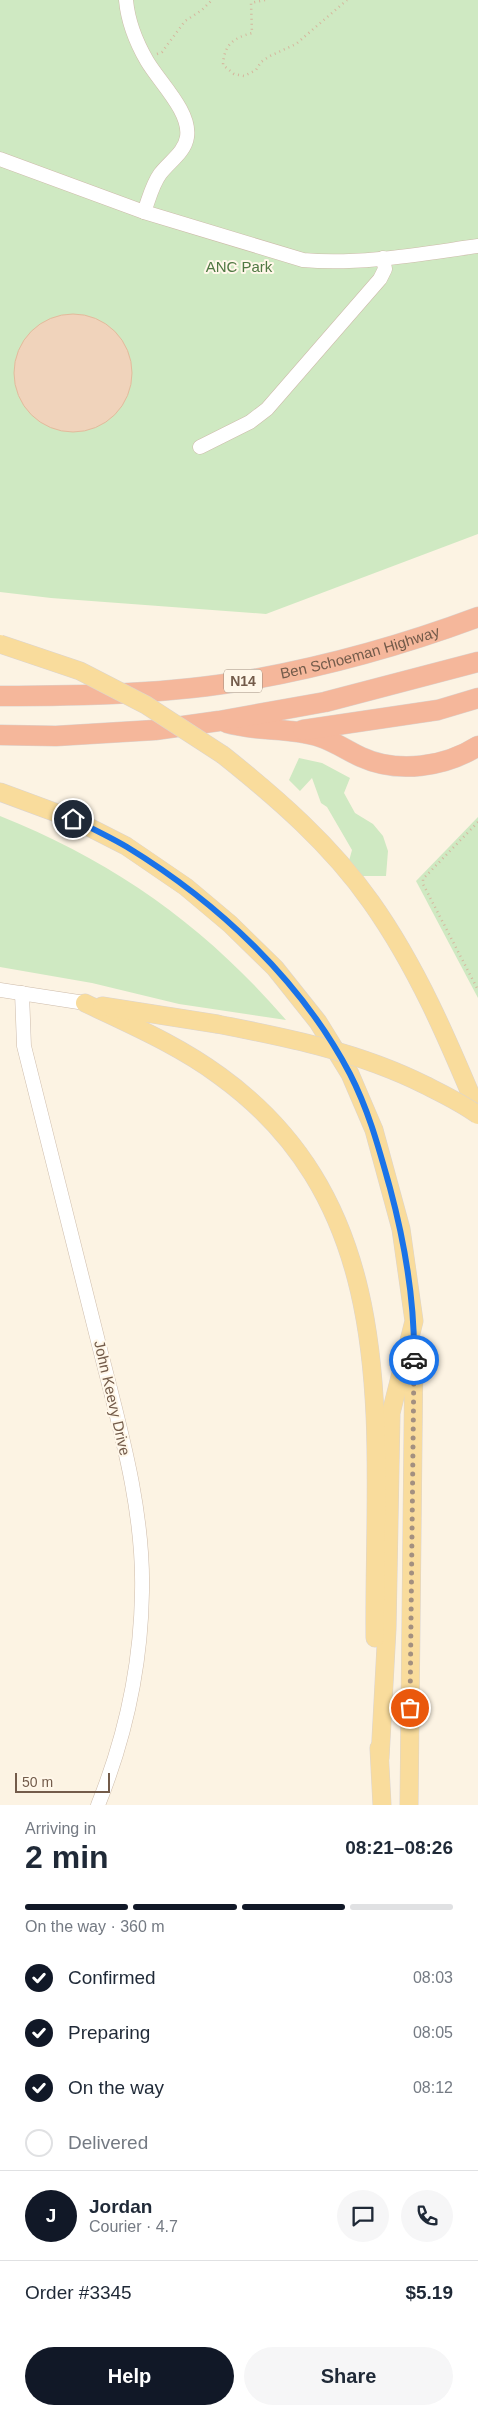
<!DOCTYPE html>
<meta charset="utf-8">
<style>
body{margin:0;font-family:Helvetica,sans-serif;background:#f6f6f7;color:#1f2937;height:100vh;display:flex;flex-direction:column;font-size:19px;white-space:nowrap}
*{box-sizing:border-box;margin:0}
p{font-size:16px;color:#747a83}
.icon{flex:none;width:28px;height:28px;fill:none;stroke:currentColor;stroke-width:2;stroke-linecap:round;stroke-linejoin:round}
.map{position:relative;height:1805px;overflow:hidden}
.panel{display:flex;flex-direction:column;background:#fff;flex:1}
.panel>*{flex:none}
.scale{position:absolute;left:15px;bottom:12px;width:95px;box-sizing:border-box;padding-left:5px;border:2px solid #735b4a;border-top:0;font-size:14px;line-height:18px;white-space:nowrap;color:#735b4a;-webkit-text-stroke:4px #fff7e9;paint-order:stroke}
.pin{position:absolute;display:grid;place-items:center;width:42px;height:42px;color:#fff;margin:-21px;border:2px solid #fff;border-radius:50%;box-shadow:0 1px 5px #0007}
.courier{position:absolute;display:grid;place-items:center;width:50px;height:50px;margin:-25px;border:4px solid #1a73e8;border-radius:50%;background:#fff;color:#222;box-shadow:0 1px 6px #0007}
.summary em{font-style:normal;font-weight:800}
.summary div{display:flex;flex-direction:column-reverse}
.summary{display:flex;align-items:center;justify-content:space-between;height:85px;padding:0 25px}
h1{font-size:32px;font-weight:800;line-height:38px}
.bar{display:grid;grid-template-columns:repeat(4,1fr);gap:8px 5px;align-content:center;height:60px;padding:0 25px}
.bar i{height:6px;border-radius:4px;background:#e0e1e3}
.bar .selected{background:#111827}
.bar p{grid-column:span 4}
.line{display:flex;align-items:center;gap:12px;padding:0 25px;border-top:1px solid #e0e1e3}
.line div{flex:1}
.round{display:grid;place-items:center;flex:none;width:52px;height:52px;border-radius:26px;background:#f6f6f7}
ol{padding:0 25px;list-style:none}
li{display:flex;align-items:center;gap:15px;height:55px}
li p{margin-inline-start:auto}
li .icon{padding:5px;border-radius:50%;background:#111827;color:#fff;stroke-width:4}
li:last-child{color:#747a83}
li i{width:28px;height:28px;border:2px solid #e0e1e3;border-radius:50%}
.cta{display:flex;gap:10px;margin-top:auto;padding:10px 25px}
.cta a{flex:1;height:58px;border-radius:30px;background:#111827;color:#fff;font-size:20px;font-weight:800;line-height:58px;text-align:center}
.cta a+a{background:#f6f6f7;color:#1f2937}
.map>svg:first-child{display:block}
</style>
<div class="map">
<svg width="478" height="1805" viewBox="0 0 478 1805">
<rect width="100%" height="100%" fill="#fcf3e3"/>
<g fill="#cfe9c2">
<polygon points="0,0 478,0 478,534 266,614 51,598 0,592"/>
<polygon points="299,758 322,763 350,778 344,793 355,813 373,824 383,836 388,851 386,876 360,876 347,868 352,850 327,807 321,803 312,778 300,791 289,780"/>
<path d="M0,816C115,862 205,926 286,1020L179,1004L92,983L0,967Z"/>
<polygon points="478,817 478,998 416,881"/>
</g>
<circle fill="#f0d3bb" stroke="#e2bb9c" cx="73" cy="373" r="59"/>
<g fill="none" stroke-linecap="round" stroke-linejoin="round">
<g stroke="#cdbbaa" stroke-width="15">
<g id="minor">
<path d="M126,0C128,22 136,42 147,61C160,83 191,112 187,137C185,152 169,162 160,174C152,185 149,199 144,212"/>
<path d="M0,159L144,212L303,260C361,265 420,254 478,246"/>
<polyline points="200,447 250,422 267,409 380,279 385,269 383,258"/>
<polyline points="0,990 85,1003"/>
<path d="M22,993L24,1046C49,1147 75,1248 100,1349C120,1428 144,1510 142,1592C141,1664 125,1738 98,1805"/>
</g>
</g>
<g stroke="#dbd4d0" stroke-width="19">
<g id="major">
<path d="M223,755C277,798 331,845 371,902C417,967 448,1040 478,1112"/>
<polyline points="0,792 73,819 126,846 186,887 230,924 275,968 318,1022 350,1074 374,1130 401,1229 414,1321 391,1413 387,1628 380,1758"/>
<path d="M85,1003C131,1025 178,1045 220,1076C408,1212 373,1435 375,1638"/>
<polyline points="102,1006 217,1024"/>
<polyline points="379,1748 382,1805"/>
<polyline points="409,1805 414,1347"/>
</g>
</g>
<g stroke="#dbd4d0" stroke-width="21">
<g id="highway">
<path id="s1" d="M0,696C81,696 169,694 249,680C327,666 403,645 478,617"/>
<path d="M227,723C258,732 290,727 320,737C335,742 348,751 361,757C398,774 445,767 478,746"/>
<polyline points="303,730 438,710 478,698"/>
<polyline points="0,735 56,736 155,730 219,721 325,702 478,662"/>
</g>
</g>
<g stroke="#d5b79e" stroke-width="2.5" stroke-dasharray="1 4" stroke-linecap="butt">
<path d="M265,0L251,3L252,33C233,38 224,45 223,65L234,74L244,76L256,70L261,62L270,56L296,44L347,0"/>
<polyline points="157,54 162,52 185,21 202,10 212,0"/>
<polyline points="478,822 423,879 423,884 478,990"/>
</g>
<use href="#minor" stroke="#fff" stroke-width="14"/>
<use href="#major" stroke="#f9dc9c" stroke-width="18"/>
<use href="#highway" stroke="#f5b79b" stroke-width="20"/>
<g stroke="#dbd4d0" stroke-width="19" stroke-linecap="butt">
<g id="major-bridge">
<polyline points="0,644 80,671 146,705 223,755"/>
<path d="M217,1024C289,1038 359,1052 425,1085C443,1094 462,1103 478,1115"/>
</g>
</g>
<use href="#major-bridge" stroke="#f9dc9c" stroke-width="18"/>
</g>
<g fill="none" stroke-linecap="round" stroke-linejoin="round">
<polyline stroke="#a39080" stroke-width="5" stroke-dasharray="0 9" points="410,1708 414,1360"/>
<path stroke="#1a73e8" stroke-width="6" d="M73,819C91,828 110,837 127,847C217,902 301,980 350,1074C369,1111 379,1149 390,1188C405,1244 415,1302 414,1360"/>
</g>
<g text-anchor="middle" stroke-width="4" stroke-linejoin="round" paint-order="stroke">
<rect fill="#fff7e9" stroke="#9d8a7a" stroke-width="1" x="224" y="669.5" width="38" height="23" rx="4"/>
<g font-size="14" font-weight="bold" fill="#735b4a">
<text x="243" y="686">N14</text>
</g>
<g font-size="15" fill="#4f7842" stroke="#fff7e9">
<text x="239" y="272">ANC Park</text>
</g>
<g font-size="15" fill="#735b4a" stroke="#fff7e9">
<text dy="5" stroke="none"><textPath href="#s1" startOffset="364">Ben Schoeman Highway</textPath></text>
<text transform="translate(112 1398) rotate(77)" y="5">John Keevy Drive</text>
</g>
</g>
</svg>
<div class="scale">50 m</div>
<div class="pin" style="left:410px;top:1708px;background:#ea580c"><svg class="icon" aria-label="bag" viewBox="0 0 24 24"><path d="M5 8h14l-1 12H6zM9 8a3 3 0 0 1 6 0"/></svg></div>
<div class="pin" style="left:73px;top:819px;background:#1f2937"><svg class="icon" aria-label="home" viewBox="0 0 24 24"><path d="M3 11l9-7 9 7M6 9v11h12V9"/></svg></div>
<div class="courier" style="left:414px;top:1360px"><svg class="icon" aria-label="car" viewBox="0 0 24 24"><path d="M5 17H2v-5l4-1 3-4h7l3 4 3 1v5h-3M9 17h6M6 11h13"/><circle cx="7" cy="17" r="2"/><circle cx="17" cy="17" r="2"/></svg></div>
</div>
<section class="panel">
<div class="summary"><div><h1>2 min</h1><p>Arriving in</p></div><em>08:21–08:26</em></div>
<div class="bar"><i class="selected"></i><i class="selected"></i><i class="selected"></i><i></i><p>On the way · 360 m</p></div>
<ol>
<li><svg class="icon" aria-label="check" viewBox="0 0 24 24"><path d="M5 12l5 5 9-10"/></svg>Confirmed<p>08:03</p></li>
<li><svg class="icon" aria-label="check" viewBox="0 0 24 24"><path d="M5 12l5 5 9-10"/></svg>Preparing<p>08:05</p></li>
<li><svg class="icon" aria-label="check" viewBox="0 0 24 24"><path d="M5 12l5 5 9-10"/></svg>On the way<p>08:12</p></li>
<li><i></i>Delivered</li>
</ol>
<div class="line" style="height:90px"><b class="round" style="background:#111827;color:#fff">J</b><div><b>Jordan</b><p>Courier · 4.7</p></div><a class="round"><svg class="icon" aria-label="chat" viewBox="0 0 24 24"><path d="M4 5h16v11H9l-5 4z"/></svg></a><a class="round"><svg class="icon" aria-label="phone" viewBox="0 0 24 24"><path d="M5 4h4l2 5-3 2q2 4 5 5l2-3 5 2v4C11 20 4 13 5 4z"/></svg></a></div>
<div class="line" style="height:65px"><div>Order #3345</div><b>$5.19</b></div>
<div class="cta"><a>Help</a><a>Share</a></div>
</section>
